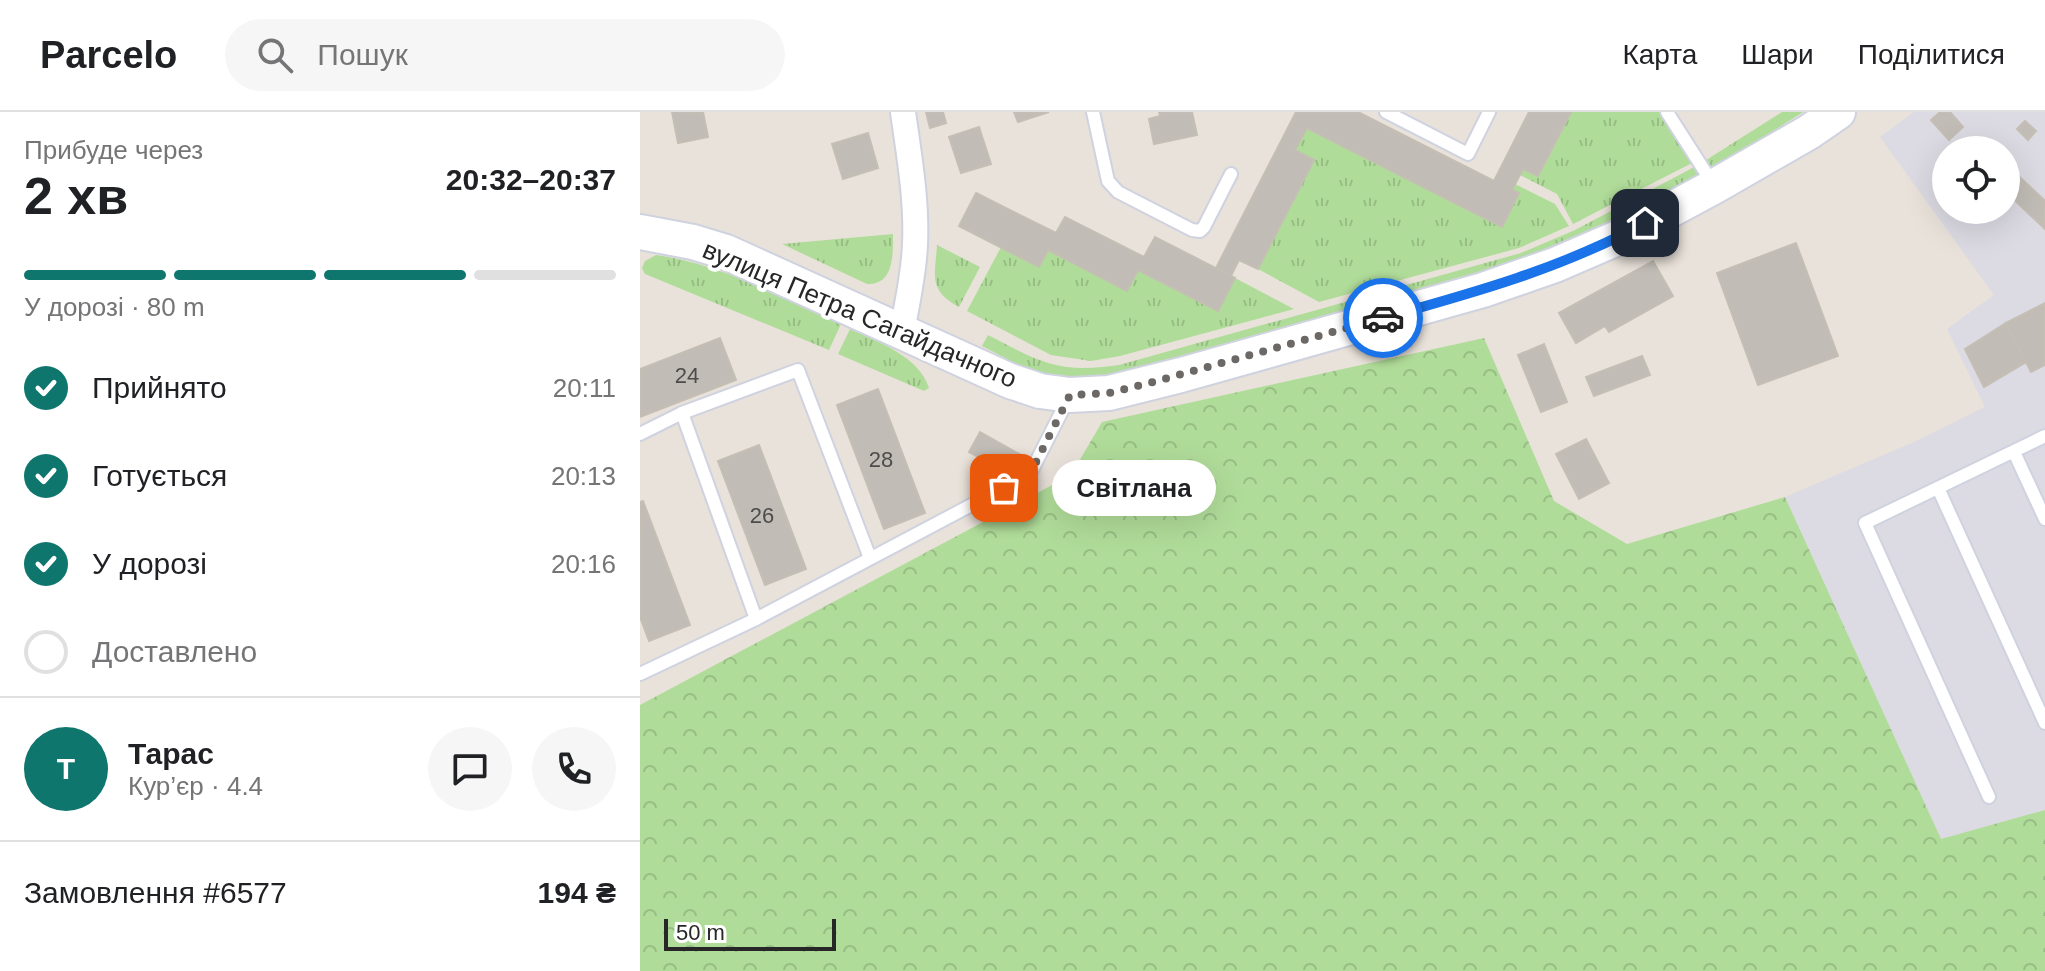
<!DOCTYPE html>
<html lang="uk">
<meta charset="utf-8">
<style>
body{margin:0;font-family:Helvetica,sans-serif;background:#f6f6f6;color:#202124;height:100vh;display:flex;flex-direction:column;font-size:30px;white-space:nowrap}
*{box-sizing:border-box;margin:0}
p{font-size:26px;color:#757577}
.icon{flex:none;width:44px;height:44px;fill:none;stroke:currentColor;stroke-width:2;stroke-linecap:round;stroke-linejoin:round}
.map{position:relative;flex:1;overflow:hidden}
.sheet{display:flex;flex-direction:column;background:#fff;width:640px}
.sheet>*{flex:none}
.buttons{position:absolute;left:1292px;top:24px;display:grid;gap:16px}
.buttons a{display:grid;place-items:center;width:88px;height:88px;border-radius:50%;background:#fff;box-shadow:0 8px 32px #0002;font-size:40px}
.scale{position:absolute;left:24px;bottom:20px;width:172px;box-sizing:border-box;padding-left:8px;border:4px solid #272727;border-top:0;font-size:22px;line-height:28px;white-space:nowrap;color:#272727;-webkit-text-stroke:6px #fff;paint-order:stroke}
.pin{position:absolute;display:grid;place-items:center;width:68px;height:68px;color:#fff;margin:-34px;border-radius:16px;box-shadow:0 4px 12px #0006}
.courier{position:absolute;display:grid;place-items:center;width:80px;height:80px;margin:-40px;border:6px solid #1a73e8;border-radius:50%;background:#fff;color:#222;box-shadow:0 2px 10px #0007}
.bubble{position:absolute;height:56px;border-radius:28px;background:#fff;box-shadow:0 8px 32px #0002;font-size:26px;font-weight:800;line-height:56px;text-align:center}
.headline em{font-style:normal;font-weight:800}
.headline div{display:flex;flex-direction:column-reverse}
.headline{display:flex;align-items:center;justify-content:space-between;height:136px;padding:0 24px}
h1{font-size:52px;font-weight:800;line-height:60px}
.bar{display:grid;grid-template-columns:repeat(4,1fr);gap:12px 8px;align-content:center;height:96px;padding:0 24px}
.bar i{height:10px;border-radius:6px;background:#e0e0e0}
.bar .active{background:#0f766e}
.bar p{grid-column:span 4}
.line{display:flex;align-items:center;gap:20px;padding:0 24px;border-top:2px solid #e0e0e0}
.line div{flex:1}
.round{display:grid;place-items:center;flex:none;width:84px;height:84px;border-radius:42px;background:#f6f6f6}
ol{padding:0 24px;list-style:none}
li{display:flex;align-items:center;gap:24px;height:88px}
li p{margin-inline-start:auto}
li .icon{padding:8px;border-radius:50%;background:#0f766e;color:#fff;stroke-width:4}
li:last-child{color:#757577}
li i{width:44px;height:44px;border:4px solid #e0e0e0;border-radius:50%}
header{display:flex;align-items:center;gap:48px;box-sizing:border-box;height:112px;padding:0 40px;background:#fff;border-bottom:2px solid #e0e0e0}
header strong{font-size:38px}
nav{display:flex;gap:44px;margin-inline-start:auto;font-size:28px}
.search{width:560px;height:72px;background:#f6f6f6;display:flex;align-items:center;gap:20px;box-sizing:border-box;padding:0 28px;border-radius:44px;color:#757577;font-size:30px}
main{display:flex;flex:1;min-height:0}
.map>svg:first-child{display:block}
</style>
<header>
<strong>Parcelo</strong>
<div class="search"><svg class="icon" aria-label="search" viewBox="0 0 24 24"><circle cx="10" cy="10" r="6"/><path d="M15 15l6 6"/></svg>Пошук</div>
<nav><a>Карта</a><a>Шари</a><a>Поділитися</a></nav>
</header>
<main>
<section class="sheet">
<div class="headline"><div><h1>2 хв</h1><p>Прибуде через</p></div><em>20:32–20:37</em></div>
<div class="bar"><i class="active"></i><i class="active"></i><i class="active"></i><i></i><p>У дорозі · 80 m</p></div>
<ol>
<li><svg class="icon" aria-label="check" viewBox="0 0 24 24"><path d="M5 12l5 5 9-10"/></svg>Прийнято<p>20:11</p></li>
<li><svg class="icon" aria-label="check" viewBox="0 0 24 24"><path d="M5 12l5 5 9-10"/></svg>Готується<p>20:13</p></li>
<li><svg class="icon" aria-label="check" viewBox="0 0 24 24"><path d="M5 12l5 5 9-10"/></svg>У дорозі<p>20:16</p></li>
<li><i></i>Доставлено</li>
</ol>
<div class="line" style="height:144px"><b class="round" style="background:#0f766e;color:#fff">Т</b><div><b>Тарас</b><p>Кур’єр · 4.4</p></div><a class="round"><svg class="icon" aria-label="chat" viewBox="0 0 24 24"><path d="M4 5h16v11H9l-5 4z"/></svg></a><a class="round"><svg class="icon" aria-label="phone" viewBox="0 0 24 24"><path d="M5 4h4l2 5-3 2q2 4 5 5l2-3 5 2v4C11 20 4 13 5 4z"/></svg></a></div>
<div class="line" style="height:104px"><div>Замовлення #6577</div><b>194 ₴</b></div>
</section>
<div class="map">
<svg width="1405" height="859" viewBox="0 0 1405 859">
<defs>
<pattern id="grass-tufts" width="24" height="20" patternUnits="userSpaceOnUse" patternTransform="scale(2)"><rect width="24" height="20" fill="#b0dc99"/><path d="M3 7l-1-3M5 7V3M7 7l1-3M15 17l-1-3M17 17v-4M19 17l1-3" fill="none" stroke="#97bd84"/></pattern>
<pattern id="forest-crowns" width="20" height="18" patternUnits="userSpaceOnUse" patternTransform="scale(2)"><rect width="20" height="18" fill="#b0dc99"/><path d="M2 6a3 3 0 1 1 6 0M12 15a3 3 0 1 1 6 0" fill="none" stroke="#97bd84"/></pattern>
</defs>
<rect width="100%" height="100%" fill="#e9e2da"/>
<path fill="#dcdae2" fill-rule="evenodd" d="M1274,0H1405V698L1301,728L1145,385L1274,330L1345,295L1307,217L1354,183L1240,25ZM1306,38H1366V98H1306Z"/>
<g fill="url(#grass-tufts)">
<polygon points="931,0 1019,0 1052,51 933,112 917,82 880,63 883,57 899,64"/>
<polygon points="1142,0 1163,0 1074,57 1069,57 1063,50"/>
<polygon points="667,16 862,115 879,82 872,78 875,72 915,92 929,114 879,136 679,190 618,157 674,48 655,38"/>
<path d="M1058,53L1063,64L911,145L454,270L398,263L342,234L348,223C400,250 418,262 479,253L881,141L935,118Z"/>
<path d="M253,122C253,143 254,173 227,172L142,132Z"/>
<path d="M297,133L340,155L319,195C288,178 295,164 297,133Z"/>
<polygon points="361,135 408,138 487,179 498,158 578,199 595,166 654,197 480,244 451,249 411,243 327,199"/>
<path d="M16,143C81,152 141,185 201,212L189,238L5,162L2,156L5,149Z"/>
<path d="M210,217C238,230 279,244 289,276L284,279L198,242Z"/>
</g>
<polygon fill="url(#forest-crowns)" points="844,226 914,389 987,432 1145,385 1301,727 1405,698 1405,859 0,859 0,593 431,363 462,310"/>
<g fill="#c1bcb6" stroke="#c4beb4" stroke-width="2">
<polygon points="32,0 63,0 68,25 38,31"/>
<polygon points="286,0 303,0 306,11 290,16"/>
<polygon points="374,0 409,0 378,10"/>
<polygon points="519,0 552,0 557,23 514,32 509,7 520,4"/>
<polygon points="656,0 718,0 854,69 889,0 931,0 898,64 883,57 872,78 879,81 862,115 667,16 655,38 674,48 618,157 599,148 591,164 576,156"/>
<polygon points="1300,0 1310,0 1323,15 1309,28 1291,8"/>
<polygon points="1385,9 1396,19 1388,28 1377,17"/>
<polygon points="339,15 351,52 321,61 309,25"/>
<polygon points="228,21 238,56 203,67 192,32"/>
<polygon points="1366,52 1405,89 1405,117 1366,80"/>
<polygon points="336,81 416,121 425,105 504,145 515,125 595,166 578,199 498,158 487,179 408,138 399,155 319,114"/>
<polygon points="1156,131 1198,244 1118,273 1077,161"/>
<polygon points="1013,149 1033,184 969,220 965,214 936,231 919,201"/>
<polygon points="1405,191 1405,253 1391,260 1366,211"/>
<polygon points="1366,211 1386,250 1344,275 1325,237"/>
<polygon points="80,226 96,268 0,305 0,257"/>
<polygon points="904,232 927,290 901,300 878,243"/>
<polygon points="1002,244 1010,263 954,284 946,265"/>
<polygon points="238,277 285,401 244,417 197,293"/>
<polygon points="340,320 381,343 371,362 329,340"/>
<polygon points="946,327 969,371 939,387 916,342"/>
<polygon points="119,333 166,457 125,473 78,349"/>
<polygon points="3,389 50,513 9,529 0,505 0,390"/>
</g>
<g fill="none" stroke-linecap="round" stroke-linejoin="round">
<g stroke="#cfd2df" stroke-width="16">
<g id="service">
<polyline points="453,0 468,69 478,80 552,118 560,119 564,115 591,62"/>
<polyline points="746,0 828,42 849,0"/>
<polyline points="1027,0 1073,72"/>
<polyline points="42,301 116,507"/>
<polyline points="0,322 42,301 158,258 230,446"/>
<polyline points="1374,340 1405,407"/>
<polyline points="1298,376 1405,611"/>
<polyline points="0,562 116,507 390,362 429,285"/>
<polyline points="1349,685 1225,411 1405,324"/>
</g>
</g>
<g stroke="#cfd2df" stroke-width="28">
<path id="minor" d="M262,220C267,191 274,162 275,132C277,88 269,43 263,0"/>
</g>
<g stroke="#cfd2df" stroke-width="38">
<polyline id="secondary" points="0,120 53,130 86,140 370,269 400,279 430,283 469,281 541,263 843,178 915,153 982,124 1075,74 1169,20 1198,0"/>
</g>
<use href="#service" stroke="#fff" stroke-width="12"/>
<use href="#minor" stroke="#fff" stroke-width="24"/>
<use href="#secondary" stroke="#fff" stroke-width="34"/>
</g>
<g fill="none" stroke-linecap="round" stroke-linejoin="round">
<polyline stroke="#6b6866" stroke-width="8" stroke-dasharray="0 14.4" points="364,376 390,362 430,283 469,281 517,269 743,206"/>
<path stroke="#1a73e8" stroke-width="10" d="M743,206C833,181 923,156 1005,111"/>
</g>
<g text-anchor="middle" stroke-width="8" stroke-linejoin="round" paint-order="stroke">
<g font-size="22" fill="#4e4c4b">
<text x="47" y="271">24</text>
<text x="241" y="355">28</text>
<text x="122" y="411">26</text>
</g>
<g font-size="26" fill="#272727" stroke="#fff">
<text transform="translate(220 202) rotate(23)" y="9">вулиця Петра Сагайдачного</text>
</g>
</g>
</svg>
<div class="buttons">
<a><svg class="icon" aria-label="locate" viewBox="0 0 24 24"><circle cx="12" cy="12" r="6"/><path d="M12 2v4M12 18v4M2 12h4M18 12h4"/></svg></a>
</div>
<div class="scale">50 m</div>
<div class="pin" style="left:364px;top:376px;background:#ea580c"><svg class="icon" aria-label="bag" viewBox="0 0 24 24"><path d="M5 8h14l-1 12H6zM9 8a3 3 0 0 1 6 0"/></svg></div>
<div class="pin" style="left:1005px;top:111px;background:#1f2937"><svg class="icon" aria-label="home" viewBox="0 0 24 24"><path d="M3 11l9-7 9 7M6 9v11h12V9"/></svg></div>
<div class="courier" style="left:743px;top:206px"><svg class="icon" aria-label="car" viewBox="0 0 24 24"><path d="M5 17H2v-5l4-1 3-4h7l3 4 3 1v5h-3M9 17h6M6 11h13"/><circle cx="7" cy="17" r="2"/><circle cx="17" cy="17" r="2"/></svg></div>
<div class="bubble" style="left:412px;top:348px;width:164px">Світлана</div>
</div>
</main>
